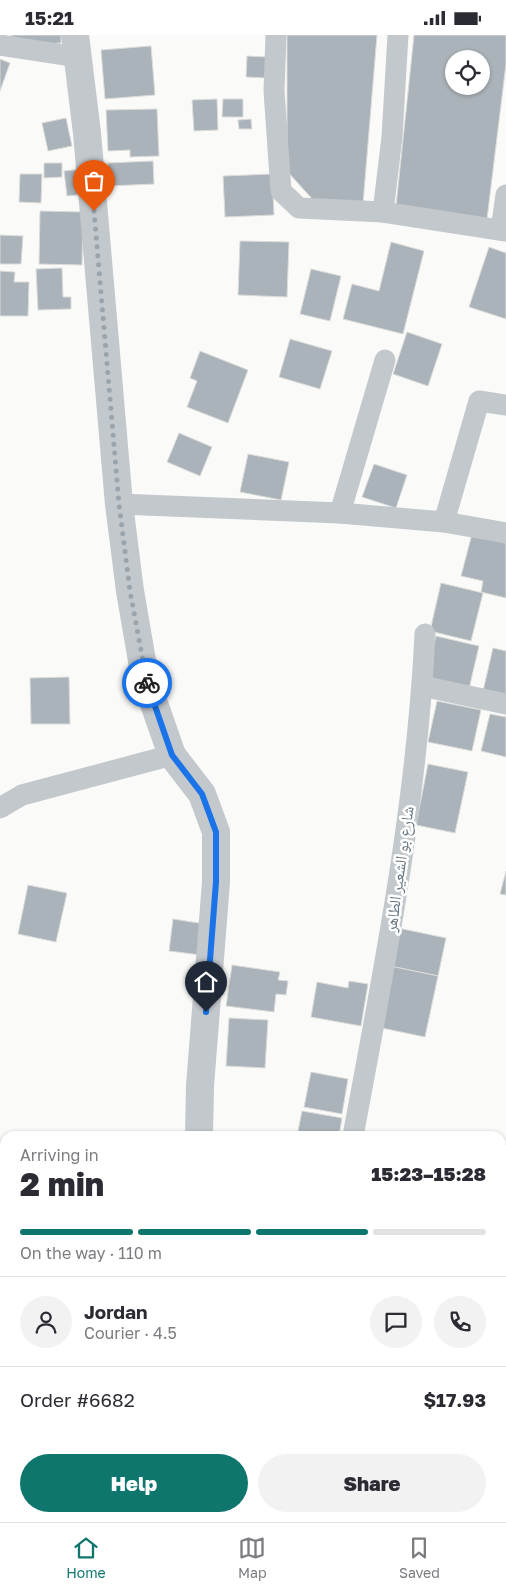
<!DOCTYPE html>
<meta charset="utf-8">
<style>
body{margin:0;font-family:"Golos Text","Noto Naskh Arabic",sans-serif;background:#f2f2f3;color:#2b2b33;height:100vh;display:flex;flex-direction:column;font-size:19px;white-space:nowrap}
*{box-sizing:border-box;margin:0}
p{font-size:16px;color:#7c7c81}
.icon{flex:none;width:28px;height:28px;fill:none;stroke:currentColor;stroke-width:2;stroke-linecap:round;stroke-linejoin:round}
.map{position:relative;flex:1;overflow:hidden}
.panel{position:absolute;left:0px;top:1096px;width:506px;height:391px;display:flex;flex-direction:column;background:#fff;border-radius:15px 15px 0 0;box-shadow:0 1px 4px #0004}
.panel>*{flex:none}
.controls{position:absolute;left:445px;top:15px;display:grid;gap:10px}
.controls a{display:grid;place-items:center;width:45px;height:45px;border-radius:50%;background:#fff;box-shadow:0 1px 4px #0004;font-size:25px}
.pin{position:absolute;display:grid;place-items:center;width:42px;height:42px;color:#fff;margin:-51px -21px;border-radius:50% 50% 50% 0;rotate:-45deg;box-shadow:0 0 5px #0007}
.pin .icon{rotate:45deg}
.courier{position:absolute;display:grid;place-items:center;width:50px;height:50px;margin:-25px;border:4px solid #1a73e8;border-radius:50%;background:#fff;color:#222;box-shadow:0 1px 6px #0007}
.overview em{font-style:normal;font-weight:800}
.overview div{display:flex;flex-direction:column-reverse}
.overview{display:flex;align-items:center;justify-content:space-between;height:85px;padding:0 20px}
h1{font-size:32px;font-weight:800;line-height:38px}
.bar{display:grid;grid-template-columns:repeat(4,1fr);gap:8px 5px;align-content:center;height:60px;padding:0 20px}
.bar i{height:6px;border-radius:4px;background:#e1e1e2}
.bar .selected{background:#0f766e}
.bar p{grid-column:span 4}
.line{display:flex;align-items:center;gap:12px;padding:0 20px;border-top:1px solid #e1e1e2}
.line div{flex:1}
.round{display:grid;place-items:center;flex:none;width:52px;height:52px;border-radius:26px;background:#f2f2f3}
.cta{display:flex;gap:10px;margin-top:auto;padding:10px 20px}
.cta a{flex:1;height:58px;border-radius:30px;background:#0f766e;color:#fff;font-size:20px;font-weight:800;line-height:58px;text-align:center}
.cta a+a{background:#f2f2f3;color:#2b2b33}
.status{display:flex;justify-content:space-between;align-items:center;height:35px;padding:0 25px;background:#fff;direction:ltr}
.status svg{height:14px;fill:currentColor}
.dock{display:flex;justify-content:space-around;align-items:center;height:70px;border-top:1px solid #e1e1e2;background:#fff;font-size:14px;color:#7c7c81}
.dock a{display:grid;justify-items:center;gap:2px}
.dock .selected{color:#0f766e}
.map>svg:first-child{display:block}
</style>
<div class="status"><b>15:21</b><svg viewBox="0 0 49 12"><path d="M0 12V9h3v3zM5 12V6h3v6zM10 12V3h3v9zM15 12V0h3v12zM26 1h20v11H26zM47 4h2v5h-2z"/></svg></div>
<div class="map">
<svg width="506" height="1487" viewBox="0 0 506 1487">
<rect width="100%" height="100%" fill="#fafaf8"/>
<g fill="#aab3b9" stroke="#dcdcda" fill-rule="evenodd">
<polygon points="11,0 61,0 61,8 12,11"/>
<polygon points="287,0 377,0 363,169 315,167 287,136"/>
<path d="M414,0H506V29L487,184L396,171ZM454,24H481V51H454Z"/>
<polygon points="151,11 155,60 105,64 101,15"/>
<polygon points="247,21 267,22 266,43 246,42"/>
<polygon points="0,24 10,28 0,56"/>
<polygon points="217,64 218,95 194,96 192,65"/>
<polygon points="223,64 243,64 243,82 222,82"/>
<polygon points="157,74 159,121 130,122 130,115 108,116 106,75"/>
<polygon points="66,83 72,111 48,116 42,88"/>
<polygon points="251,84 252,94 239,94 238,85"/>
<polygon points="153,126 154,149 109,151 108,128"/>
<polygon points="44,128 62,128 62,142 44,143"/>
<polygon points="84,134 87,159 67,161 64,136"/>
<polygon points="20,139 42,139 41,168 19,167"/>
<polygon points="272,139 274,180 225,182 223,141"/>
<polygon points="40,176 83,177 82,230 39,229"/>
<polygon points="0,200 23,201 21,229 0,229"/>
<polygon points="240,206 289,207 287,262 238,260"/>
<polygon points="391,207 424,216 403,299 343,284 352,249 379,256"/>
<polygon points="489,212 506,218 506,284 469,272"/>
<polygon points="62,233 63,262 71,262 71,274 38,275 36,234"/>
<polygon points="311,234 341,241 330,286 300,279"/>
<polygon points="0,236 15,237 14,247 29,247 28,281 0,281"/>
<polygon points="407,297 442,309 428,351 393,339"/>
<polygon points="290,304 332,316 320,354 279,342"/>
<polygon points="200,316 248,335 228,388 187,372 197,346 190,343"/>
<polygon points="179,398 212,412 200,441 167,427"/>
<polygon points="248,419 289,427 281,465 240,457"/>
<polygon points="374,429 407,440 396,473 362,462"/>
<polygon points="472,499 506,507 506,563 481,557 483,546 461,541"/>
<polygon points="441,548 483,558 471,606 430,596"/>
<polygon points="436,601 479,611 469,654 426,645"/>
<polygon points="493,613 506,616 506,662 483,656"/>
<polygon points="69,642 70,689 31,689 30,643"/>
<polygon points="437,666 481,675 472,716 428,707"/>
<polygon points="490,679 506,682 506,722 481,716"/>
<polygon points="428,729 468,737 455,798 416,790"/>
<polygon points="506,836 506,860 500,859"/>
<polygon points="28,850 67,858 56,907 18,899"/>
<polygon points="173,884 205,889 201,920 169,916"/>
<polygon points="398,893 446,903 438,941 390,931"/>
<polygon points="232,930 280,937 278,945 288,946 286,960 276,959 274,977 226,971"/>
<polygon points="390,931 438,941 425,1002 377,992"/>
<polygon points="349,946 368,949 361,991 311,982 317,947 348,953"/>
<polygon points="229,983 268,985 265,1033 226,1031"/>
<polygon points="311,1037 348,1044 342,1079 304,1072"/>
<polygon points="302,1076 342,1083 339,1101 297,1101"/>
<polygon points="506,1173 506,1212 501,1210 501,1185"/>
<polygon points="501,1214 506,1216 506,1262 503,1270 501,1270"/>
<polygon points="501,1331 506,1332 506,1383 501,1383"/>
<polygon points="156,1482 178,1482 178,1487 155,1487"/>
<polygon points="226,1482 231,1482 268,1487 226,1487"/>
<polygon points="301,1486 342,1487 301,1487"/>
</g>
<g fill="none" stroke-linecap="round" stroke-linejoin="round">
<g stroke="#c3c8cc" stroke-width="21">
<polyline points="276,0 274,56 281,156 299,173 383,177 506,196"/>
<polyline points="0,10 77,22"/>
<polyline points="383,177 392,102 398,0"/>
<polyline points="501,195 506,160"/>
<polyline points="119,469 340,478 444,487 506,498"/>
<polyline points="340,478 385,325"/>
<polyline points="444,487 479,366 506,370"/>
<polyline points="422,651 506,669"/>
<polyline points="0,773 22,760 172,720"/>
<path d="M353,1101C384,935 417,768 425,599"/>
<polyline points="2,1422 5,1422"/>
</g>
<g stroke="#c3c8cc" stroke-width="28">
<polyline points="75,0 87,98 119,469 130,556 145,643 172,720 202,759 216,797 216,847 200,1051 199,1101"/>
<polyline points="501,1292 506,1292"/>
<polyline points="282,1487 282,1482"/>
</g>
</g>
<g fill="none" stroke-linecap="round" stroke-linejoin="round">
<polyline stroke="#99a4ac" stroke-width="5" stroke-dasharray="0 9" points="94,176 119,469 130,556 147,648"/>
<polyline stroke="#1a73e8" stroke-width="6" points="147,648 172,720 202,759 216,797 216,847 206,977"/>
</g>
<g text-anchor="middle" stroke-width="5" stroke-linejoin="round" paint-order="stroke">
<g font-size="16" fill="#657683" stroke="#fff">
<text transform="translate(399 834) rotate(-82)" y="6">شارع بو الشعير الطاهر</text>
</g>
</g>
</svg>
<div class="controls">
<a><svg class="icon" aria-label="locate" viewBox="0 0 24 24"><circle cx="12" cy="12" r="6"/><path d="M12 2v4M12 18v4M2 12h4M18 12h4"/></svg></a>
</div>
<div class="pin" style="left:94px;top:176px;background:#ea580c"><svg class="icon" aria-label="bag" viewBox="0 0 24 24"><path d="M5 8h14l-1 12H6zM9 8a3 3 0 0 1 6 0"/></svg></div>
<div class="pin" style="left:206px;top:977px;background:#1f2937"><svg class="icon" aria-label="home" viewBox="0 0 24 24"><path d="M3 11l9-7 9 7M6 9v11h12V9"/></svg></div>
<div class="courier" style="left:147px;top:648px"><svg class="icon" aria-label="bike" viewBox="0 0 24 24"><circle cx="6" cy="16" r="4"/><circle cx="18" cy="16" r="4"/><path d="M6 16l4-8h5l3 8M10 8l3 8H6M13 5h3"/></svg></div>
<section class="panel">
<div class="overview"><div><h1>2 min</h1><p>Arriving in</p></div><em>15:23–15:28</em></div>
<div class="bar"><i class="selected"></i><i class="selected"></i><i class="selected"></i><i></i><p>On the way · 110 m</p></div>
<div class="line" style="height:90px"><a class="round"><svg class="icon" aria-label="person" viewBox="0 0 24 24"><circle cx="12" cy="8" r="4"/><path d="M4 21q1-7 8-7t8 7"/></svg></a><div><b>Jordan</b><p>Courier · 4.5</p></div><a class="round"><svg class="icon" aria-label="chat" viewBox="0 0 24 24"><path d="M4 5h16v11H9l-5 4z"/></svg></a><a class="round"><svg class="icon" aria-label="phone" viewBox="0 0 24 24"><path d="M5 4h4l2 5-3 2q2 4 5 5l2-3 5 2v4C11 20 4 13 5 4z"/></svg></a></div>
<div class="line" style="height:65px"><div>Order #6682</div><b>$17.93</b></div>
<div class="cta"><a>Help</a><a>Share</a></div>
</section>
</div>
<nav class="dock">
<a class="selected"><svg class="icon" aria-label="home" viewBox="0 0 24 24"><path d="M3 11l9-7 9 7M6 9v11h12V9"/></svg>Home</a>
<a><svg class="icon" aria-label="map" viewBox="0 0 24 24"><path d="M3 6l6-2 6 2 6-2v14l-6 2-6-2-6 2zM9 4v14M15 6v14"/></svg>Map</a>
<a><svg class="icon" aria-label="saved" viewBox="0 0 24 24"><path d="M7 4h10v16l-5-4-5 4z"/></svg>Saved</a>
</nav>
